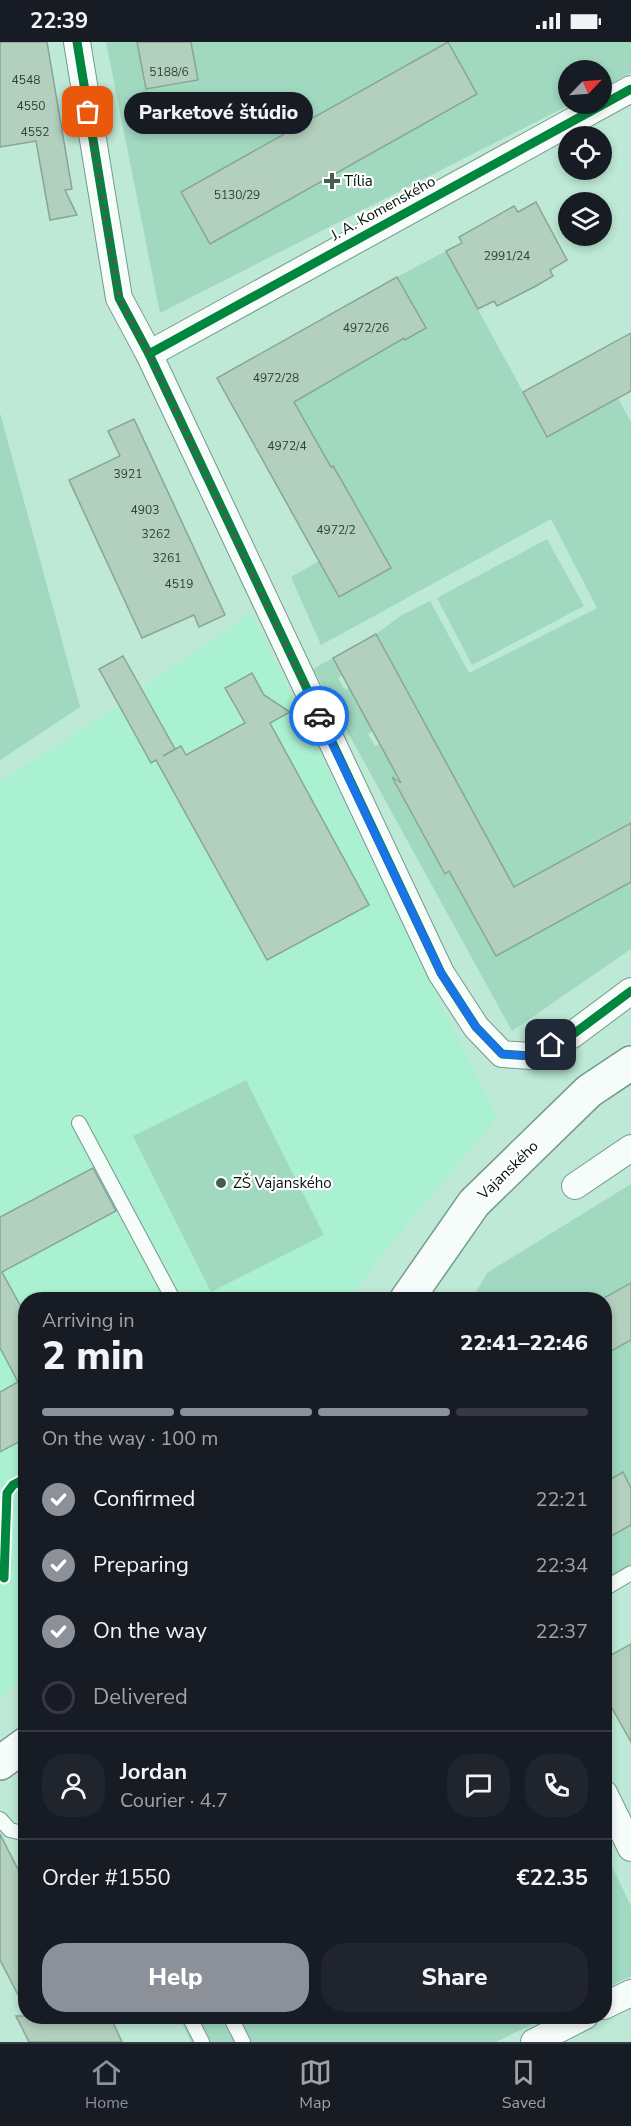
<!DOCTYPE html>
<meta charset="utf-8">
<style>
body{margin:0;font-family:"Nunito Sans",sans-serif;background:#20242c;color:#f1f3f6;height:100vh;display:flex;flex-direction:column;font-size:22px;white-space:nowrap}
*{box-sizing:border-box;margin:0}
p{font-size:20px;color:#9ea1a6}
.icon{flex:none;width:33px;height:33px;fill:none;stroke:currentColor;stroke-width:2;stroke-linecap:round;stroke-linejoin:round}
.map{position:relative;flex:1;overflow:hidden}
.sheet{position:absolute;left:18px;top:1250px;width:594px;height:732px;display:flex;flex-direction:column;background:#171b24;border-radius:24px;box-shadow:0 3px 9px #0003}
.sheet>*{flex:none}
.needle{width:39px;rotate:65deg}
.tools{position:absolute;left:558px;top:18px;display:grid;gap:12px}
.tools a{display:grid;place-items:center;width:54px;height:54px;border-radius:50%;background:#171b24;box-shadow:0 3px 9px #0003;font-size:30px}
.pin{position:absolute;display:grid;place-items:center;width:51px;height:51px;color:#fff;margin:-26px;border-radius:12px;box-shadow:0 3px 9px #0006}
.courier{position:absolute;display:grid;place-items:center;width:60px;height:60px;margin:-30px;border:4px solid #1a73e8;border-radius:50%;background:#fff;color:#222;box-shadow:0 2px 8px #0007}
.bubble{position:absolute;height:42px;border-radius:21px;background:#171b24;box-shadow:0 3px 9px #0003;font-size:20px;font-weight:800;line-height:42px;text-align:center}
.overview em{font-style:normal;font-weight:800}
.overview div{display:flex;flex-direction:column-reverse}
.overview{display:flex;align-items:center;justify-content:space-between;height:102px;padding:0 24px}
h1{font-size:39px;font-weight:800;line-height:45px}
.bar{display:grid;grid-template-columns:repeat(4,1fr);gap:9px 6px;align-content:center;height:72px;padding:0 24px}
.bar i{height:8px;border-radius:4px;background:#363941}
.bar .active{background:#8c9099}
.bar p{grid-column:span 4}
.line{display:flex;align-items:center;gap:15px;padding:0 24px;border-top:2px solid #363941}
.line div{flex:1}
.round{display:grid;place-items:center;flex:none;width:63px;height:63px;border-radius:24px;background:#20242c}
ol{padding:0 24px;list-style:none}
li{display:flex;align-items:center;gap:18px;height:66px}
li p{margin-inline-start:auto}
li .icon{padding:6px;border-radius:50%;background:#8c9099;color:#fff;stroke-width:4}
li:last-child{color:#9ea1a6}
li i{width:33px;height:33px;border:3px solid #363941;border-radius:50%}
.action{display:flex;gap:12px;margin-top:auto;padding:12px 24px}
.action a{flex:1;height:69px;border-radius:24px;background:#8c9099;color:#fff;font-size:24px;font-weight:800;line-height:69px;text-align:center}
.action a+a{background:#20242c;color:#f1f3f6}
.status{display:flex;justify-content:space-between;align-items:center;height:42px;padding:0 30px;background:#171b24;direction:ltr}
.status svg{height:16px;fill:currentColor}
.menu{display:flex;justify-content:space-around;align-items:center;height:84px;border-top:2px solid #363941;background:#171b24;font-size:16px;color:#9ea1a6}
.menu a{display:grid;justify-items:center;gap:3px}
.menu .active{color:#8c9099}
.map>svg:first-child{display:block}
</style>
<div class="status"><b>22:39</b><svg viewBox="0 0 49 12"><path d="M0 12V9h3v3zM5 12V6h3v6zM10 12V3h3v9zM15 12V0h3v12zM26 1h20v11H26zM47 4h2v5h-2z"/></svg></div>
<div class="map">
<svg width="631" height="2000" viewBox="0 0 631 2000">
<rect width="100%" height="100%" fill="#bde9d6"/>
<polygon fill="#aaf1d2" points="252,571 497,1076 387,1206 350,1257 26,1257 25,1633 0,1656 0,740 95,679"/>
<g fill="#a0d8c0">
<polygon points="106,0 631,0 631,31 602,46 602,28 568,28 568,62 571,62 160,271"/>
<polygon points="446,209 547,394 618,356 631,380 631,781 514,845 376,592 402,573 430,559 469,631 597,566 551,477 321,603 291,535 319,519 339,555 390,526 333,424 331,425 294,360 404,296 405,298 425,286 397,235"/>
<polygon points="0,371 80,665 0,718"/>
<polygon points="547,497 584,564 472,623 437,556"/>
<polygon points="333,616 342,633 338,636 345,648 349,646 373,689 368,692 375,704 380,702 445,832 449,829 496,914 631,840 631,907 512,989 313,627"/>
<polygon points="246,1038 324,1193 211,1250 133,1094"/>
<polygon points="631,1142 631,1522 605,1538 604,1257 472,1257 487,1231"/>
<polygon points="604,1808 631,1864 631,1934 605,1947"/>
<polygon points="179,1974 549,1974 496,2000 191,2000"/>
</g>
<g fill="#b3cfbe" stroke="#88a694" stroke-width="1.5">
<polygon points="0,0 47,0 72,147 65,148 77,173 50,178 36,99 0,105"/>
<polygon points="137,0 191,0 198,38 146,47"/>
<polygon points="448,0 477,52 210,202 181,150"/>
<polygon points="536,160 567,218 550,228 553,234 536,244 497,264 494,259 478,267 446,209 462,201 459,195 514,164 518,170"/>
<polygon points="397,235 426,286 405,298 404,296 294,360 331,425 333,424 343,441 391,526 339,555 217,336"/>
<polygon points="631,291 631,349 547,395 523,350"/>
<polygon points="134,377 225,573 199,585 194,573 142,596 69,438 120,414 108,389"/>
<polygon points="376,592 514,845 631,781 631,840 496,914 449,829 445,832 392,735 401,741 333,616"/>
<polygon points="123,614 175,707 163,714 181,704 186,713 245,681 225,646 252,631 264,653 290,670 270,681 369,863 267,918 156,718 151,721 99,627"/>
<polygon points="93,1126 116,1169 2,1230 26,1274 26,1396 0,1410 0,1350 18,1340 0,1306 0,1175"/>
<polygon points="631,1241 631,1298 604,1313 604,1256"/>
<polygon points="623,1430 631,1446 631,1483 604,1498 604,1441"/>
<polygon points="631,1602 631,1700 604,1652 604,1617"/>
<polygon points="0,1792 26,1843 26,1968 0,1918"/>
<polygon points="16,1974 110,1974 122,2000 29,2000"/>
</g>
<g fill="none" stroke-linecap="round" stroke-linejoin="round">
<g stroke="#769a8c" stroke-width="16">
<g id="lane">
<polyline points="79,1081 173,1257"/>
<polyline points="604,1547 631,1531"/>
<polyline points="0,1777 10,1788 26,1792"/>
<polyline points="189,1974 202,2000"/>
<polyline points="230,1974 243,2000"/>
</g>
</g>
<g stroke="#769a8c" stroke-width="28">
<g id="street">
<polyline points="77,0 119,256 149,312 441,931 476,985 502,1012 531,1014 572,993 631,949"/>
<polyline points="149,312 631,47"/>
<polyline points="575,1144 631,1106"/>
<polyline points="604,1751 631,1806"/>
<polyline points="604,1964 631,1951"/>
<polyline points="534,2000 585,1974"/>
</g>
</g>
<g stroke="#769a8c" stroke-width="36">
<g id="secondary">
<polyline points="407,1257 474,1161 589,1049 631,1021"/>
<polyline points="0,1721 26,1702"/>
</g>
</g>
<use href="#lane" stroke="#f5fcf9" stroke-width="14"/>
<use href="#street" stroke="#f5fcf9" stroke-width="26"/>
<use href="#secondary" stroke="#f5fcf9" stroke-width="33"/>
<g stroke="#fff" stroke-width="13">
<g id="cycleway">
<polyline points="77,0 119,256 149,312 441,931 476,985 502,1012 531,1014 572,993 631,949"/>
<polyline points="149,312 631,47"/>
<polyline points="4,1536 7,1451 13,1443 26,1436"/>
</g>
</g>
<use href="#cycleway" stroke="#00873e" stroke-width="9"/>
</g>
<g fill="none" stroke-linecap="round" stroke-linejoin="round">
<polyline stroke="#425f52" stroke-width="6" stroke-dasharray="0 10.8" points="88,70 119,256 149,312 319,674"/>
<polyline stroke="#1a73e8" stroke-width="8" points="319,674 441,931 476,985 502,1012 531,1014 551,1003"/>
</g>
<g fill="#425f52" stroke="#fff" stroke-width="2">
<path d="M329 130h6v6h6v6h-6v6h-6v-6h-6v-6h6z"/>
<circle cx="221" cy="1141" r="6"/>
</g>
<g text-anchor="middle" stroke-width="4.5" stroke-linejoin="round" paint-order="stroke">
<g font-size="12" fill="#2d4338">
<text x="169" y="34">5188/6</text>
<text x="26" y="42">4548</text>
<text x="31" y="68">4550</text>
<text x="35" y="94">4552</text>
<text x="237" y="157">5130/29</text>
<text x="507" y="218">2991/24</text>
<text x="366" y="290">4972/26</text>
<text x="276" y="340">4972/28</text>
<text x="287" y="408">4972/4</text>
<text x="128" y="436">3921</text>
<text x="145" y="472">4903</text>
<text x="336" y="492">4972/2</text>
<text x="156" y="496">3262</text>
<text x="167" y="520">3261</text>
<text x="179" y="546">4519</text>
</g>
<g font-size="15" fill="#00140b" stroke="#fff" text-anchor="start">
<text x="344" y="144">Tília</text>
<text x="233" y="1146">ZŠ Vajanského</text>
</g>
<g font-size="15" fill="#00140b" stroke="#fff">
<text transform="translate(383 166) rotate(-29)" y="5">J. A. Komenského</text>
<text transform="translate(508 1128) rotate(-44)" y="5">Vajanského</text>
</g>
</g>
</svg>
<div class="tools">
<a><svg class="needle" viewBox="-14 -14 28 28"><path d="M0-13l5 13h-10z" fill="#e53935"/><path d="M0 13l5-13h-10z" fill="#9ea1a6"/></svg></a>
<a><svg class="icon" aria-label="locate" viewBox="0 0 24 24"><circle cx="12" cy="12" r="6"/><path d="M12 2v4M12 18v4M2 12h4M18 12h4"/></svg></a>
<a><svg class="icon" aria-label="layers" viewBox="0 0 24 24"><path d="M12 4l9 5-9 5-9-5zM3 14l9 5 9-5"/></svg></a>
</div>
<div class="pin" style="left:88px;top:70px;background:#ea580c"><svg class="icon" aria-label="bag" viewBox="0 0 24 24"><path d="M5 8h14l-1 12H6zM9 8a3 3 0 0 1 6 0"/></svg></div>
<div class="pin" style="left:551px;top:1003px;background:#1f2937"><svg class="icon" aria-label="home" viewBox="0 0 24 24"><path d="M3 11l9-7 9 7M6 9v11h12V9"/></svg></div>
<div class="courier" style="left:319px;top:674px"><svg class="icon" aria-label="car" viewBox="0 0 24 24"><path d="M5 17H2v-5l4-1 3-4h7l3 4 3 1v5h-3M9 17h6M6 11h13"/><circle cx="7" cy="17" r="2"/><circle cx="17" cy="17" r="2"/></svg></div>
<div class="bubble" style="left:124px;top:50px;width:189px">Parketové štúdio</div>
<section class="sheet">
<div class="overview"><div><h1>2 min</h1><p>Arriving in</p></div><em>22:41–22:46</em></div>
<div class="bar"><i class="active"></i><i class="active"></i><i class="active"></i><i></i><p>On the way · 100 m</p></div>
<ol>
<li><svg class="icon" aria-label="check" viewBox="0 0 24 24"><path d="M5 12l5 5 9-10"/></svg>Confirmed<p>22:21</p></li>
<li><svg class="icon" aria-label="check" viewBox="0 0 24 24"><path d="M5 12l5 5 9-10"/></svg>Preparing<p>22:34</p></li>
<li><svg class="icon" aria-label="check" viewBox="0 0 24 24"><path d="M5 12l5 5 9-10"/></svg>On the way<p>22:37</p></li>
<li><i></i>Delivered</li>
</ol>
<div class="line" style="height:108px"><a class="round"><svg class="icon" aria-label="person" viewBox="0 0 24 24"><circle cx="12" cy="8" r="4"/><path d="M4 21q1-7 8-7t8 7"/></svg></a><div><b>Jordan</b><p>Courier · 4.7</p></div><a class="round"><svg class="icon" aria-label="chat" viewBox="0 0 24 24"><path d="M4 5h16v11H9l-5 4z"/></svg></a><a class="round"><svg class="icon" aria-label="phone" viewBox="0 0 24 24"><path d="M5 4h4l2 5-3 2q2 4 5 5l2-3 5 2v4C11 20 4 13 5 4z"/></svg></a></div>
<div class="line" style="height:78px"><div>Order #1550</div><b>€22.35</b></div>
<div class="action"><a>Help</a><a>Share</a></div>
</section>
</div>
<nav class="menu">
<a class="active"><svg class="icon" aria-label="home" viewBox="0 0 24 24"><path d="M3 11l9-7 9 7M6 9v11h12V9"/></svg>Home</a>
<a><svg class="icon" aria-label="map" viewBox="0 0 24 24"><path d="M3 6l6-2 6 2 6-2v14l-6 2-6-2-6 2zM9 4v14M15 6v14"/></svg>Map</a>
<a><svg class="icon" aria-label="saved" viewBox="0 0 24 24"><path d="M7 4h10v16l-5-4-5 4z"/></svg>Saved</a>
</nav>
